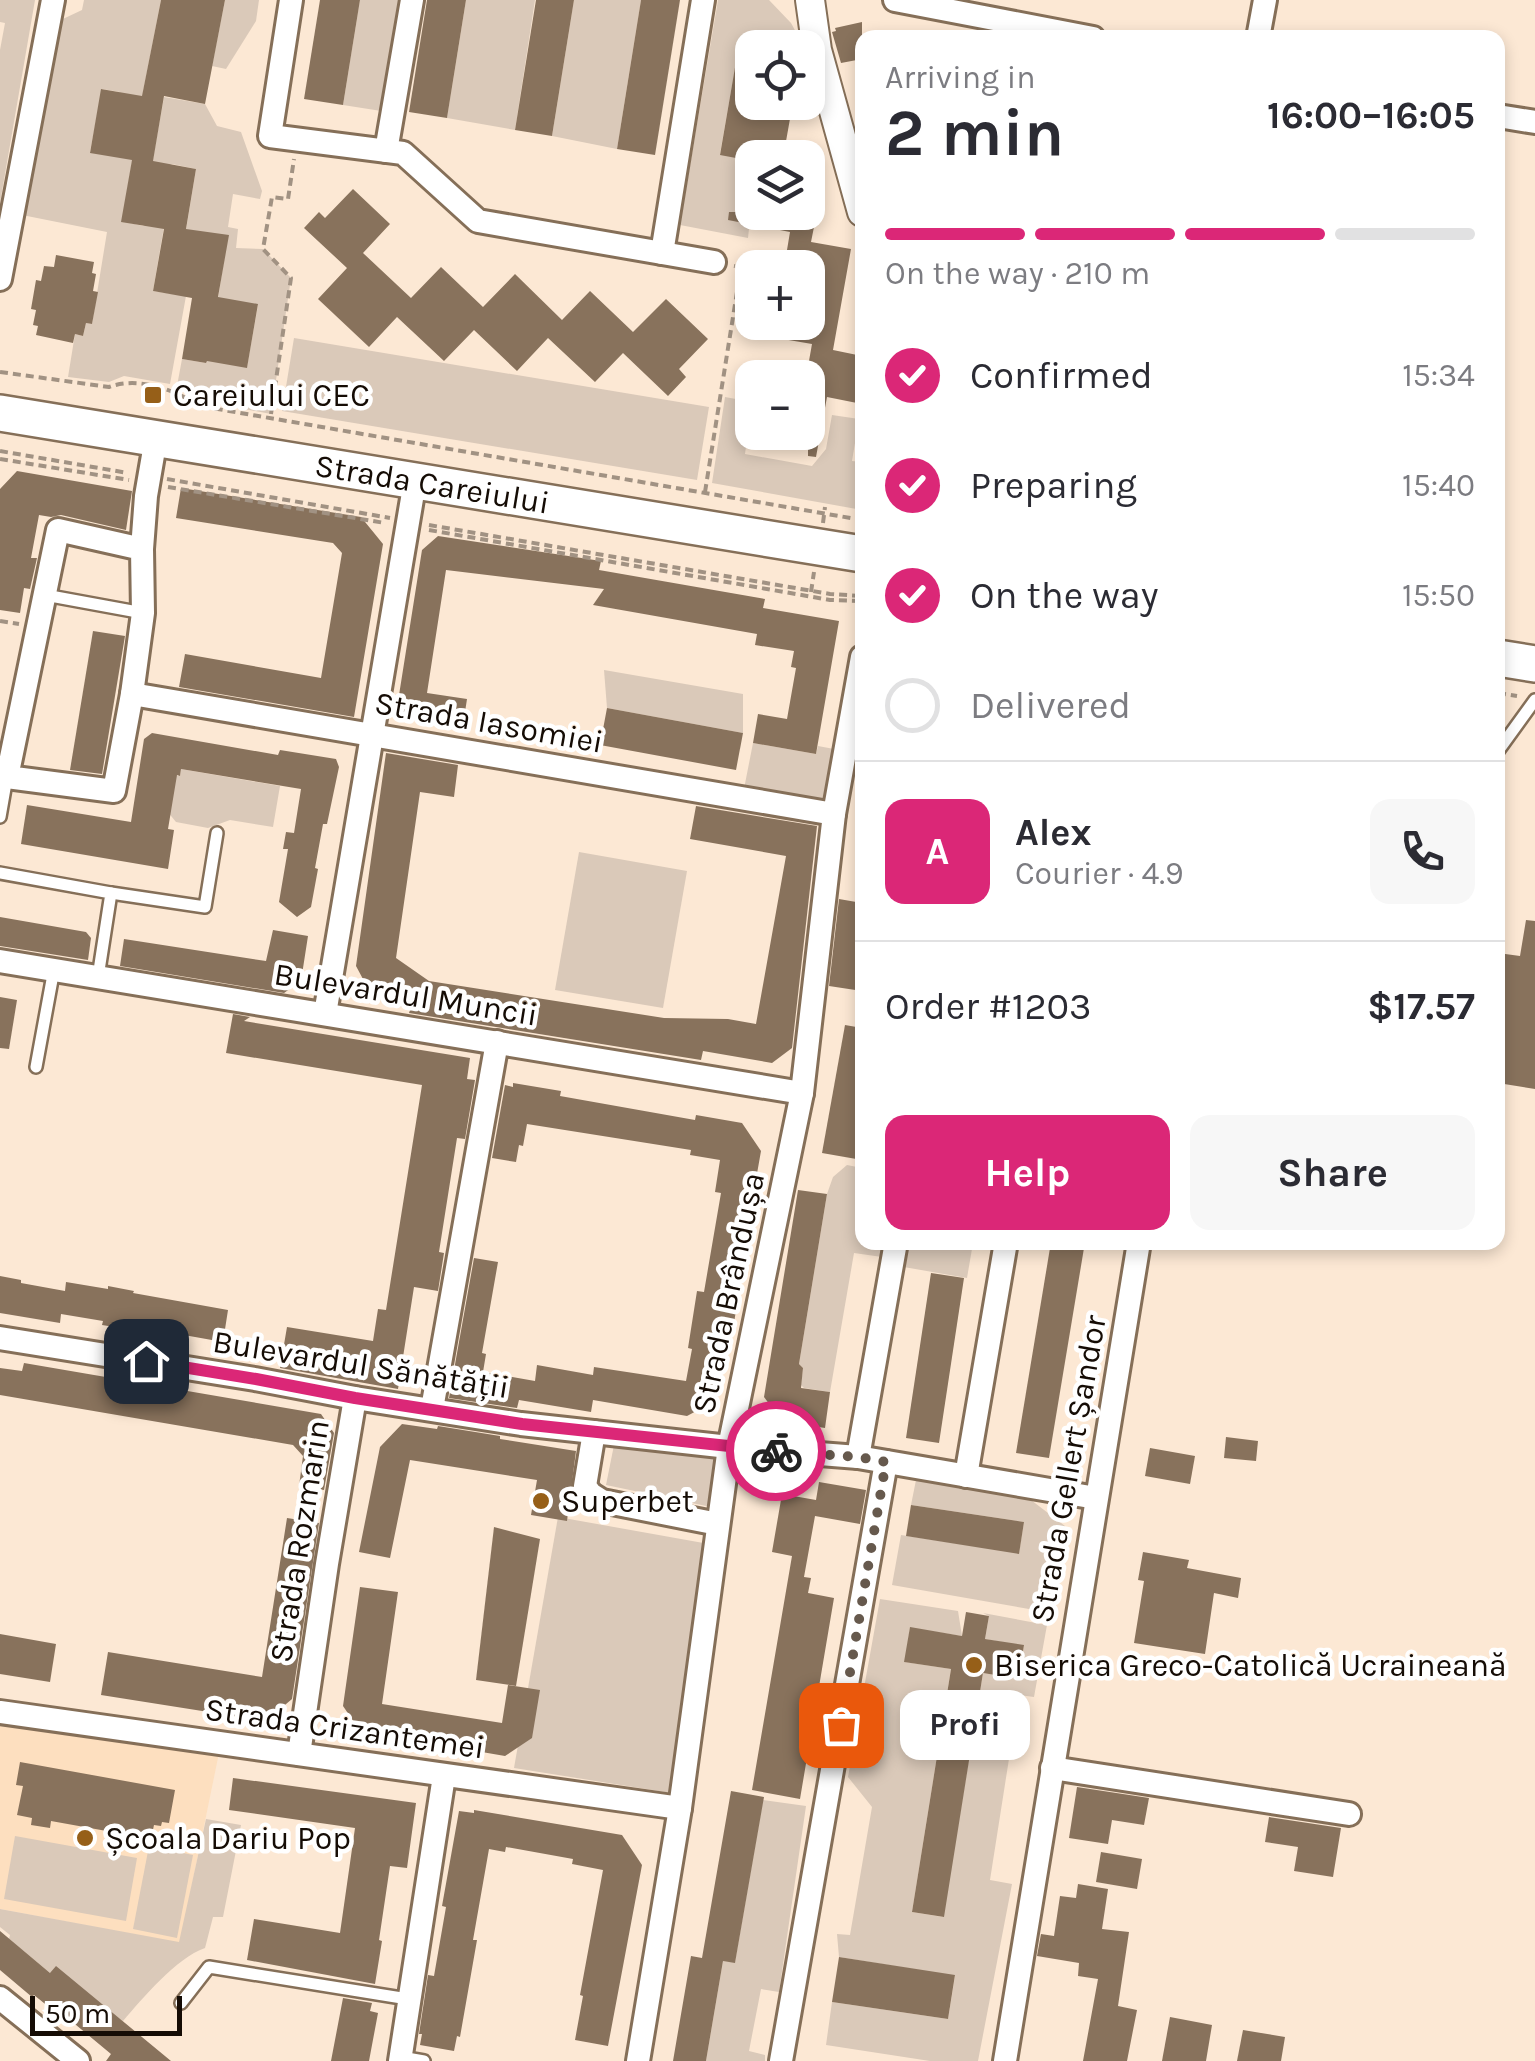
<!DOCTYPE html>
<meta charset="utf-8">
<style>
body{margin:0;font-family:Karla,sans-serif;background:#f7f7f7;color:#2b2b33;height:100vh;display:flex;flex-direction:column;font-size:38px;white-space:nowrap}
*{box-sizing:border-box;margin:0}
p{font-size:32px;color:#7c7c81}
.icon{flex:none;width:55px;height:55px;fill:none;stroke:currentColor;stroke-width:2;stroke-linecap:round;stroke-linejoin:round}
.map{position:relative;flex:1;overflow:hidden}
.sheet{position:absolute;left:855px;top:30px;width:650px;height:1220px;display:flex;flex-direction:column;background:#fff;border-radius:20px;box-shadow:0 5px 15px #0003}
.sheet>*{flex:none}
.tools{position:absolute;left:735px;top:30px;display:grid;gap:20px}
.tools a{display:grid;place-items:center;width:90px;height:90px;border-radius:20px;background:#fff;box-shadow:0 5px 15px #0003;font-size:50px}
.scale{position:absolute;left:30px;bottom:25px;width:152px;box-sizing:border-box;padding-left:10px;border:5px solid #150c05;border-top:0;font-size:28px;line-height:35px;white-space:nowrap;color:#150c05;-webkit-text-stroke:8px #fff;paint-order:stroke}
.pin{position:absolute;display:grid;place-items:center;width:85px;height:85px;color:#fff;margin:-42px;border-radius:20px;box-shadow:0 5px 15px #0006}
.courier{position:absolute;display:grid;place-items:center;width:100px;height:100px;margin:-50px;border:8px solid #db2777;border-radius:50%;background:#fff;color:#222;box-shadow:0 2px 12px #0007}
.bubble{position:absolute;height:70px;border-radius:20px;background:#fff;box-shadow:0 5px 15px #0003;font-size:32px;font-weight:700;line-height:70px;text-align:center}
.overview em{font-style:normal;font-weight:700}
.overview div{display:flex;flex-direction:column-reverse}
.overview{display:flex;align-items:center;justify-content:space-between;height:170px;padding:0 30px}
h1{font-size:65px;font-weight:700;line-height:75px}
.bar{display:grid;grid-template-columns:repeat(4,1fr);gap:15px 10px;align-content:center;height:120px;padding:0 30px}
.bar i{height:12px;border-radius:8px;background:#e1e1e2}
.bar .on{background:#db2777}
.bar p{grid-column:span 4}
.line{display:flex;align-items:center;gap:25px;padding:0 30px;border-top:2px solid #e1e1e2}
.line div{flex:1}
.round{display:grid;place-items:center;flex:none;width:105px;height:105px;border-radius:20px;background:#f7f7f7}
ol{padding:0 30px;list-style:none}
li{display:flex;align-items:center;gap:30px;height:110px}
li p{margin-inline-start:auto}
li .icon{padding:10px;border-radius:50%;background:#db2777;color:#fff;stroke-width:4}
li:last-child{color:#7c7c81}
li i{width:55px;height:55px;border:5px solid #e1e1e2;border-radius:50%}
.action{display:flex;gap:20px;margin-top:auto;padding:20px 30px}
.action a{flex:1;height:115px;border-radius:20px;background:#db2777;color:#fff;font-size:40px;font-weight:700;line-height:115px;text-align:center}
.action a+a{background:#f7f7f7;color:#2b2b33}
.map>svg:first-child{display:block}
</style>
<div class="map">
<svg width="1535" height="2061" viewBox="0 0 1535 2061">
<rect width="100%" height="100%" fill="#fce8d4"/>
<polygon fill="#fddfbf" points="0,1723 219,1753 180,1943 0,1909"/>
<g fill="#dac9b9">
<polygon points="0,0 35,0 0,203 0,50 5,23 0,22"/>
<polygon points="84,0 161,0 143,92 147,94 117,107 120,92 102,89 90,152 135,144 122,221 143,226 166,215 153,291 186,296 170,384 124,376 109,382 68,377 75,334 83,336 86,323 92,324 107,232 12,213 48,26 82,10"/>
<polygon points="225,0 259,0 256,21 226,69 212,66"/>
<polygon points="360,0 412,0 394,113 343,105"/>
<polygon points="466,0 535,0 515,130 447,118"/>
<polygon points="574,0 641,0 617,149 552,136"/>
<polygon points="718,0 769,0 791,23 803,45 803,48 752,48 752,53 738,51 720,154 752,158 752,201 748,238 680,225"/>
<polygon points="164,97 205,104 217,126 241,132 262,191 260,199 233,194 228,227 238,229 236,248 263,249 291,278 271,414 201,401 177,386 182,359 206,363 209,349 228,364 247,367 258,305 216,311 228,235 183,248 196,169 172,164 150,175"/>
<polygon points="294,338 709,407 697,480 282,411"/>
<polygon points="725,397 752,402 745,454 812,466 826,449 832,415 859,419 852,461 862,462 862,510 712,483"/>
<polygon points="604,670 743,694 743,733 607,708"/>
<polygon points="753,743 816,754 818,746 834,749 823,812 742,799"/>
<path d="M181,769L280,786L273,827L230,820L208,828L176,822L167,811C173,798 175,789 174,775L180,776Z"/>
<polygon points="579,852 687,871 663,1008 555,990"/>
<polygon points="847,1165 862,1168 862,1242 885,1243 882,1257 854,1253 830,1392 804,1388 801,1385 803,1368 799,1364 827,1194 833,1177"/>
<polygon points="903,1243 973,1243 967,1278 898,1266"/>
<polygon points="614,1445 715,1458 711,1507 606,1485"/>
<polygon points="916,1480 1031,1500 1065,1526 1052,1613 892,1585 901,1535 1019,1553 1024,1522 911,1505"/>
<polygon points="558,1517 709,1544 671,1793 514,1768"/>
<polygon points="880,1599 958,1611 962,1636 910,1628 905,1662 951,1669 912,1912 943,1917 983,1673 1019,1679 1024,1646 985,1639 989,1616 983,1613 1047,1625 1034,1697 1019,1695 990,1880 1012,1884 978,2061 930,2061 826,2045 832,2002 948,2019 955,1976 839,1957 837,1934 850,1935 872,1807 848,1777"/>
<polygon points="763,1800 806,1806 779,1992 761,1989 749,2051 765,2055 765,2061 706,2061 723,1961 735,1962"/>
<path d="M206,1819L241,1825L223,1917H213L205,1948C176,1958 143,1998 123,2021L50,1973L9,1939L10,1935L0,1927V1909L179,1942Z"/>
<polygon points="15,1836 137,1858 126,1921 4,1899"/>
<polygon points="149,1846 193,1855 177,1938 133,1929"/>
</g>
<g fill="#88725c">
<polygon points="161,0 225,0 205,104 164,96 153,161 196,169 186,229 229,235 218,297 258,304 247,368 207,361 206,363 182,359 192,298 153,291 164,229 121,222 132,160 90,153 101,89 142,96"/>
<polygon points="320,0 360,0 343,105 304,99"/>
<polygon points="427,0 466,0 447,118 409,112"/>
<polygon points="536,0 574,0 552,136 515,130"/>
<polygon points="641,0 680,0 655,155 617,149"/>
<polygon points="862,22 862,59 841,63 832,32 836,31 835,28"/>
<polygon points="738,50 752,53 752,102 793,102 783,158 752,158 752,161 720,155"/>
<polygon points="353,189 390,224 363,253 411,298 441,267 483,307 515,274 562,320 590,291 633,332 666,299 708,339 679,369 686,377 668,396 623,353 595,382 548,338 517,371 474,330 444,361 397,317 369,347 318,299 347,268 304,228 319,212 325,218"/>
<polygon points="729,212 817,212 811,242 851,249 833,350 862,356 862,404 827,397 816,457 808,456 808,392 811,373 807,372 812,344 771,337 774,322 808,322 808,268 784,268 790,232 728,220"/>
<polygon points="56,255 94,262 92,273 96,274 93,291 98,292 92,324 86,323 83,336 75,334 73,343 36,335 38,326 33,325 36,310 31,309 36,280 41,281 44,266 54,267"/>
<polygon points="17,471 132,491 126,530 61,515 51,517 39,515 31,558 37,558 30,589 24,588 20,613 0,610 0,489"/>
<polygon points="181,488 361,517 383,544 354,717 179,687 185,654 321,678 342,553 333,543 176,518"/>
<polygon points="438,536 601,561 599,570 765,599 763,608 839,621 816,754 753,743 758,714 787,719 796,668 791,667 794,651 755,645 757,634 593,605 604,589 446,570 427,693 467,699 463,725 396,714 422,550"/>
<polygon points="93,631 125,636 102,774 70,770"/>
<polygon points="607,708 743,733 736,770 600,745"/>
<polygon points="152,733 278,755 280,750 336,759 339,767 327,824 323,824 315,868 318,869 311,907 297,917 279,902 288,849 283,849 286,832 294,833 301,789 181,769 180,776 177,775 168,829 174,830 168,869 21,844 27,805 131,822 144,739"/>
<polygon points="386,753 458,765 454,797 420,792 396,958 429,981 664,1018 728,1019 756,1024 786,856 690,839 696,806 817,826 792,1048 772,1063 703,1051 701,1060 409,1013 410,1010 371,994 356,966"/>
<polygon points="839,899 862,903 862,991 829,986"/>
<polygon points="0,917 86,932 91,938 88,960 0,946"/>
<polygon points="1526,920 1535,921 1535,1089 1498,1083 1498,953 1520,956"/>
<polygon points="273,930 308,936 301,981 284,993 120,966 124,939 266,961"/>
<polygon points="0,997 17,1000 9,1049 0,1048"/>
<polygon points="233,1014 250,1017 244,1021 470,1058 467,1079 475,1080 465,1139 457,1138 439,1252 444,1253 438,1291 414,1287 398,1389 280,1368 287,1327 373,1341 378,1309 386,1310 422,1085 226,1053"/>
<polygon points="845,1025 862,1028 862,1160 822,1153"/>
<polygon points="513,1083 561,1091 560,1096 695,1120 696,1115 742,1123 761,1151 735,1298 738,1298 729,1354 725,1353 717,1400 687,1416 593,1400 591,1412 519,1400 517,1408 449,1398 474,1258 498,1262 482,1353 486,1354 483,1372 535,1381 537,1365 593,1375 594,1367 686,1381 692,1349 688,1348 697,1291 704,1292 721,1193 715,1192 720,1160 690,1155 691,1150 527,1124 523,1146 519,1145 516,1162 492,1158 505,1085 513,1087"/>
<polygon points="798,1190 827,1194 799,1364 803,1368 801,1388 830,1392 825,1428 782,1421 764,1397"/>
<polygon points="1051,1242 1085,1242 1049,1458 1016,1453"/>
<polygon points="931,1273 964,1278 939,1443 906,1438"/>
<polygon points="0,1276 21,1280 21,1283 65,1291 66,1282 108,1289 108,1286 134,1291 133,1293 228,1310 223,1342 128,1325 127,1329 102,1325 103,1321 61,1314 60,1323 0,1313"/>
<polygon points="24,1363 321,1414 334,1433 324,1490 299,1486 303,1456 293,1445 0,1395 0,1368 22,1371"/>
<polygon points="402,1424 437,1429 438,1426 500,1436 500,1439 576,1451 567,1521 531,1515 537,1480 410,1460 390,1558 359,1552 380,1447"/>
<polygon points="1226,1437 1258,1441 1256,1461 1224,1458"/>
<polygon points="1150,1448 1195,1456 1190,1484 1145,1476"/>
<polygon points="819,1482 866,1490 860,1524 815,1516 804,1577 811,1578 808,1593 834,1598 800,1799 752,1790 792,1556 772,1552 782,1494 816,1500"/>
<polygon points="911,1505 1024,1522 1019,1554 906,1536"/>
<polygon points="287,1518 319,1523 292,1699 266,1721 101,1695 108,1652 262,1677"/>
<polygon points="494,1527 540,1539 516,1686 476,1680"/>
<polygon points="1143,1552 1189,1560 1187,1568 1241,1578 1238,1598 1214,1593 1205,1654 1134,1643 1144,1581 1138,1580"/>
<polygon points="360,1587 398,1592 382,1704 502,1723 508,1685 540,1690 532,1738 505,1756 360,1731 343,1706"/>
<polygon points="966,1612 989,1616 985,1639 1024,1645 1019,1679 983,1673 944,1917 912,1912 951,1669 904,1662 910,1627 962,1636"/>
<polygon points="0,1634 56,1644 50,1682 0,1674"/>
<polygon points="20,1762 175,1790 169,1823 162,1822 161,1826 154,1825 151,1839 51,1821 50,1828 31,1825 32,1818 17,1815 23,1786 16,1785"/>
<polygon points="233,1778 416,1803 407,1868 390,1866 379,1940 382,1941 375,1984 247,1960 254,1919 340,1933 355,1828 229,1810"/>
<polygon points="1077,1787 1149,1798 1144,1825 1112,1820 1108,1844 1069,1838"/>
<polygon points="731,1791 764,1797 735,1963 723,1961 706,2061 673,2061 691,1956 702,1958"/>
<polygon points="474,1810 622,1835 642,1865 608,2046 575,2040 583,1996 580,1995 603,1870 572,1864 573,1859 506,1847 505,1852 489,1849 473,1940 477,1940 470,1980 460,2037 457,2036 454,2051 420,2045 422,2034 419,2034 428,1975 434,1976 446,1907 442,1906 459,1811 474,1813"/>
<polygon points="1269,1817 1341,1828 1333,1877 1294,1871 1298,1847 1265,1842"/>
<polygon points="1101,1852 1142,1859 1137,1889 1096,1882"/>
<polygon points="1078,1884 1108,1889 1102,1929 1129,1932 1118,2006 1137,2010 1127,2061 1083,2061 1098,1979 1078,1976 1079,1963 1037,1956 1041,1934 1054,1936 1060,1896 1076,1898"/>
<polygon points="0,1931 50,1973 56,1966 171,2061 106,2061 111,2054 58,2010 55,2012 34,1995 32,1997 0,1970"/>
<polygon points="839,1957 955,1975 948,2019 832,2002"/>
<polygon points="343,1998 372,2003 370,2011 378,2013 369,2061 331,2061"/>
<polygon points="1170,2017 1212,2025 1206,2061 1162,2061"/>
<polygon points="1243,2030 1285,2037 1281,2061 1237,2061"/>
</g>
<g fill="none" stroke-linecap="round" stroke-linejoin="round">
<g stroke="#856f58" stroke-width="16">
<g id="service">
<polyline points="45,595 143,613"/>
<polyline points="1498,751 1535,700"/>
<polyline points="0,817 7,777"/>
<polyline points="0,873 111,893 98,977"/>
<polyline points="111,893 205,907 217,833"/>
<polyline points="36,1067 54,969"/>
<polyline points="181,2003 209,1967 408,1999"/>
<polyline points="401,2057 424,2061"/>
</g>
</g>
<g stroke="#856f58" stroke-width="28">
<g id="minor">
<polyline points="291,0 270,136 403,153 478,221 714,262"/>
<polyline points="895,0 1093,38"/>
<polyline points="1258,38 1265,0"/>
<polyline points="1498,116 1535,122"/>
<polyline points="386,151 412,0"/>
<polyline points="662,253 703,0"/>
<polyline points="0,279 53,0"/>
<polyline points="142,549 58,530 7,777 114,791 132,694 143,613 142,549 146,496 156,438"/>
<polyline points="132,694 834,814"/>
<polyline points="0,961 802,1093"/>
<polyline points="325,1014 415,481"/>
<polyline points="0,1338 255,1379 355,1398 521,1424 729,1447 858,1457 1096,1498"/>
<polyline points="432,1409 497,1042"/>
<polyline points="594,1432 585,1486 591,1494 602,1501 718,1524"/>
<polyline points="858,1457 896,1242"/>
<polyline points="966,1476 1006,1242"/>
<polyline points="0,1712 680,1808"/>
<polyline points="299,1754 327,1564 355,1398"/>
<polyline points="1052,1768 1349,1814"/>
<polyline points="0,1998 78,2061"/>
<polyline points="400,2061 444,1776"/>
<polyline points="638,2061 680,1808 729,1447 802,1093 834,814 862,657"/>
<polyline points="781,2061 886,1462"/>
<polyline points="1005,2061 1139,1242"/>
</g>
</g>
<g stroke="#856f58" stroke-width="32">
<polyline id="tertiary" points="810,0 817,50 862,212"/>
</g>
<g stroke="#856f58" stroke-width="40">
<g id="primary">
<path id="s1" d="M0,413L862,554"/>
<polyline points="1498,658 1535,664"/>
</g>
</g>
<g stroke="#a19283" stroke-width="4" stroke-dasharray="8 5" stroke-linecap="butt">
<path d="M0,372L109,387C139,376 174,390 200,406L862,520"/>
<polyline points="271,414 291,278 263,249 272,197 288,199 294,159"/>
<polyline points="0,451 128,473"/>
<polyline points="0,459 129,480"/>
<polyline points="167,479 390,518"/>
<polyline points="168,487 385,523"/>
<polyline points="705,492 741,267 734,266"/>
<polyline points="823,523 825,507"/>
<polyline points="429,525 830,594 862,596"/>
<polyline points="429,530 830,600 862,601"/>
<polyline points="811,592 814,572"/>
<polyline points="0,621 19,624"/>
<polyline points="1498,693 1517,696"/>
</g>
<use href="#service" stroke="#fff" stroke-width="11"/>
<use href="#minor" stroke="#fff" stroke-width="22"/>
<use href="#tertiary" stroke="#fff" stroke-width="28"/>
<use href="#primary" stroke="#fff" stroke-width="35"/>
</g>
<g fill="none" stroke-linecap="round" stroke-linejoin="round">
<polyline stroke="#66594d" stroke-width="10" stroke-dasharray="0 18" points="776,1451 858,1457 886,1462 841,1725"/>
<polyline stroke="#db2777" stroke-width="12" points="146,1361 256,1379 355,1398 522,1424 776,1451"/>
</g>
<g fill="#965f18" stroke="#fff" stroke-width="4">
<rect x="143" y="385" width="20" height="20" rx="5"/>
<circle cx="541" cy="1501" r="10"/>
<circle cx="974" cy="1665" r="10"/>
<circle cx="85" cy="1838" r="10"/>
</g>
<g text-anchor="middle" stroke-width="9" stroke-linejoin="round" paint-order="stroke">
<g font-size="32" fill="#150c05" stroke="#fff" text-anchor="start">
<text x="173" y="406">Careiului CEC</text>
<text x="561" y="1512">Superbet</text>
<text x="994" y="1676">Biserica Greco-Catolică Ucraineană</text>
<text x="105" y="1849">Școala Dariu Pop</text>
</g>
<g font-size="32" fill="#150c05" stroke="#fff">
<text dy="11" stroke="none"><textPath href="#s1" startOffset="438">Strada Careiului</textPath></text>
<text transform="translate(489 722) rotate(10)" y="11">Strada Iasomiei</text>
<text transform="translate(406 994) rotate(9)" y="11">Bulevardul Muncii</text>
<text transform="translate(728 1293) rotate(-78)" y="11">Strada Brândușa</text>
<text transform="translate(361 1364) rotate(9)" y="11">Bulevardul Sănătății</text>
<text transform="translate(1068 1469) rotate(-80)" y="11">Strada Gellert Șandor</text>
<text transform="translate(299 1541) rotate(-81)" y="11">Strada Rozmarin</text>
<text transform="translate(345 1728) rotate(8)" y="11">Strada Crizantemei</text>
</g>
</g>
</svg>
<div class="tools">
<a><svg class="icon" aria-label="locate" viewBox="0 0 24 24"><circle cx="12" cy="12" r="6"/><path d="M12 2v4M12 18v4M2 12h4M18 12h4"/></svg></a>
<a><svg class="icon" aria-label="layers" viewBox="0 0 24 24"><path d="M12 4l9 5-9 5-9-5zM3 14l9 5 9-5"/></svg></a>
<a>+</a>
<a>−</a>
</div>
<div class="scale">50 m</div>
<div class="pin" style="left:841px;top:1725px;background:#ea580c"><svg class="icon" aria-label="bag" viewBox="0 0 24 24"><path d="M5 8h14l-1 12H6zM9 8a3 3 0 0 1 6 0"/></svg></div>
<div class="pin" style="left:146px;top:1361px;background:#1f2937"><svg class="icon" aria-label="home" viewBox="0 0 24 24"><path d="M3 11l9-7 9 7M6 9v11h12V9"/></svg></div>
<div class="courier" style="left:776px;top:1451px"><svg class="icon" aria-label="bike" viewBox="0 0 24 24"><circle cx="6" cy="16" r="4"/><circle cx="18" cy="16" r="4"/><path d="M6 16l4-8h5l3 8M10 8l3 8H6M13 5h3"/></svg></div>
<div class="bubble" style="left:900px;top:1690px;width:130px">Profi</div>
<section class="sheet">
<div class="overview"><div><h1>2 min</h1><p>Arriving in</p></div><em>16:00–16:05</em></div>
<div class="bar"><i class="on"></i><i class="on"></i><i class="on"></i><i></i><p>On the way · 210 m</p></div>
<ol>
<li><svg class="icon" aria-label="check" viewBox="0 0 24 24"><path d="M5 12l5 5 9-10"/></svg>Confirmed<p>15:34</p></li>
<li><svg class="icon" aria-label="check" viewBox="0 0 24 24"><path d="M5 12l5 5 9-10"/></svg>Preparing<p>15:40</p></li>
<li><svg class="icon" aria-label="check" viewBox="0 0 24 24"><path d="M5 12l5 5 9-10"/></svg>On the way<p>15:50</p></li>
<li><i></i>Delivered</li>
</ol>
<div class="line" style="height:180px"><b class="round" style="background:#db2777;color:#fff">A</b><div><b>Alex</b><p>Courier · 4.9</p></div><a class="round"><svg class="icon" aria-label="phone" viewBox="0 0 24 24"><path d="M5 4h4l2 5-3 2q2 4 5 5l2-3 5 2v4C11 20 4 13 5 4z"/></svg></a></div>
<div class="line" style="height:130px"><div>Order #1203</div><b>$17.57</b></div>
<div class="action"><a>Help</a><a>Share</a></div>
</section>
</div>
